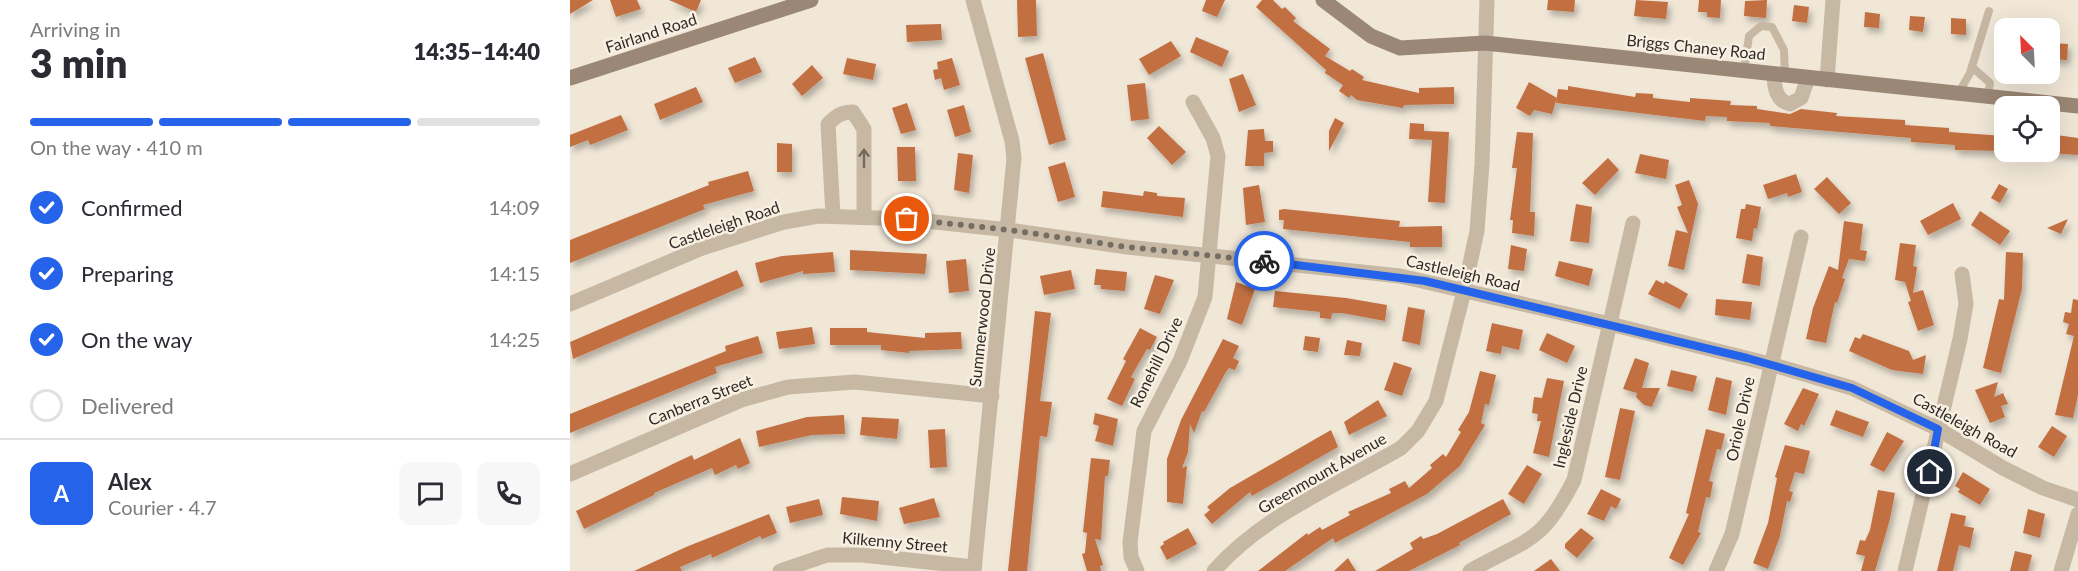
<!DOCTYPE html>
<meta charset="utf-8">
<style>
body{margin:0;font-family:Lato,sans-serif;background:#f7f7f7;color:#2b2b33;height:100vh;display:flex;flex-direction:column;font-size:22px;white-space:nowrap}
*{box-sizing:border-box;margin:0}
p{font-size:20px;color:#7c7c81}
.icon{flex:none;width:33px;height:33px;fill:none;stroke:currentColor;stroke-width:2;stroke-linecap:round;stroke-linejoin:round}
.map{position:relative;flex:1;overflow:hidden}
.sheet{display:flex;flex-direction:column;background:#fff;width:570px}
.sheet>*{flex:none}
.needle{width:39px;rotate:336deg}
.fabs{position:absolute;left:1424px;top:18px;display:grid;gap:12px}
.fabs a{display:grid;place-items:center;width:66px;height:66px;border-radius:12px;background:#fff;box-shadow:0 6px 24px #0002;font-size:30px}
.pin{position:absolute;display:grid;place-items:center;width:51px;height:51px;color:#fff;margin:-26px;border:3px solid #fff;border-radius:50%;box-shadow:0 2px 6px #0007}
.courier{position:absolute;display:grid;place-items:center;width:60px;height:60px;margin:-30px;border:4px solid #2563eb;border-radius:50%;background:#fff;color:#222;box-shadow:0 2px 8px #0007}
.overview em{font-style:normal;font-weight:800}
.overview div{display:flex;flex-direction:column-reverse}
.overview{display:flex;align-items:center;justify-content:space-between;height:102px;padding:0 30px}
h1{font-size:39px;font-weight:800;line-height:45px}
.bar{display:grid;grid-template-columns:repeat(4,1fr);gap:9px 6px;align-content:center;height:72px;padding:0 30px}
.bar i{height:8px;border-radius:4px;background:#e1e1e2}
.bar .current{background:#2563eb}
.bar p{grid-column:span 4}
.line{display:flex;align-items:center;gap:15px;padding:0 30px;border-top:2px solid #e1e1e2}
.line div{flex:1}
.round{display:grid;place-items:center;flex:none;width:63px;height:63px;border-radius:12px;background:#f7f7f7}
ol{padding:0 30px;list-style:none}
li{display:flex;align-items:center;gap:18px;height:66px}
li p{margin-inline-start:auto}
li .icon{padding:6px;border-radius:50%;background:#2563eb;color:#fff;stroke-width:4}
li:last-child{color:#7c7c81}
li i{width:33px;height:33px;border:3px solid #e1e1e2;border-radius:50%}
main{display:flex;flex:1;min-height:0}
.map>svg:first-child{display:block}
</style>
<main>
<section class="sheet">
<div class="overview"><div><h1>3 min</h1><p>Arriving in</p></div><em>14:35–14:40</em></div>
<div class="bar"><i class="current"></i><i class="current"></i><i class="current"></i><i></i><p>On the way · 410 m</p></div>
<ol>
<li><svg class="icon" aria-label="check" viewBox="0 0 24 24"><path d="M5 12l5 5 9-10"/></svg>Confirmed<p>14:09</p></li>
<li><svg class="icon" aria-label="check" viewBox="0 0 24 24"><path d="M5 12l5 5 9-10"/></svg>Preparing<p>14:15</p></li>
<li><svg class="icon" aria-label="check" viewBox="0 0 24 24"><path d="M5 12l5 5 9-10"/></svg>On the way<p>14:25</p></li>
<li><i></i>Delivered</li>
</ol>
<div class="line" style="height:108px"><b class="round" style="background:#2563eb;color:#fff">A</b><div><b>Alex</b><p>Courier · 4.7</p></div><a class="round"><svg class="icon" aria-label="chat" viewBox="0 0 24 24"><path d="M4 5h16v11H9l-5 4z"/></svg></a><a class="round"><svg class="icon" aria-label="phone" viewBox="0 0 24 24"><path d="M5 4h4l2 5-3 2q2 4 5 5l2-3 5 2v4C11 20 4 13 5 4z"/></svg></a></div>
</section>
<div class="map">
<svg width="1508" height="571" viewBox="0 0 1508 571">
<defs>
<filter id="shadow"><feDropShadow dx="3" dy="5" stdDeviation="3" flood-color="#0004"/></filter>
</defs>
<rect width="100%" height="100%" fill="#f0e7d7"/>
<g fill="#c26f43" filter="url(#shadow)">
<polygon points="0,0 23,0 0,14"/>
<polygon points="40,0 67,0 71,9 46,17"/>
<polygon points="99,0 131,0 126,12"/>
<polygon points="447,0 466,0 467,36 448,37"/>
<polygon points="636,0 655,0 647,17 632,11"/>
<polygon points="692,0 703,0 712,9 715,7 726,18 723,21 760,49 755,56 780,71 782,69 794,77 792,80 849,93 849,88 884,87 884,104 834,105 833,108 787,100 781,95 779,98 769,91 773,85 755,73 756,70 686,7"/>
<polygon points="978,0 1005,0 1004,12 977,10"/>
<polygon points="1066,0 1098,2 1096,19 1064,16"/>
<polygon points="1129,0 1151,0 1150,18 1137,17 1137,12 1128,12"/>
<polygon points="1197,0 1196,18 1174,16 1175,1"/>
<polygon points="1224,5 1239,7 1237,23 1222,21"/>
<polygon points="1295,12 1310,14 1309,28 1294,27"/>
<polygon points="1340,16 1355,17 1353,32 1339,30"/>
<polygon points="1381,18 1396,19 1396,35 1381,34"/>
<polygon points="371,24 372,40 337,42 336,25"/>
<polygon points="626,37 659,51 652,67 620,52"/>
<polygon points="601,41 611,56 579,75 569,59"/>
<polygon points="1481,43 1498,44 1497,60 1480,59"/>
<polygon points="473,53 496,140 479,145 455,58"/>
<polygon points="185,57 192,72 165,83 158,68"/>
<polygon points="277,58 306,64 303,80 273,74"/>
<polygon points="382,58 390,85 374,90 371,78 365,80 363,70 368,69 367,62"/>
<polygon points="242,65 253,78 232,96 222,84"/>
<polygon points="673,74 686,105 669,112 659,79"/>
<polygon points="959,82 987,98 982,114 964,110 960,116 946,108"/>
<polygon points="575,83 579,119 561,121 557,85"/>
<polygon points="998,86 1065,97 1066,93 1083,94 1083,98 1120,102 1120,98 1161,101 1160,105 1187,106 1187,109 1220,114 1231,109 1267,113 1266,116 1335,120 1335,125 1379,128 1379,132 1434,136 1434,151 1385,150 1385,145 1341,142 1341,138 1200,126 1200,123 1157,121 1157,117 1136,116 1135,121 986,103 988,89 998,90"/>
<polygon points="126,87 133,102 90,120 84,104"/>
<polygon points="337,103 346,130 331,134 322,108"/>
<polygon points="394,105 401,132 385,137 377,110"/>
<polygon points="51,115 58,130 20,145 18,140 0,147 0,135"/>
<polygon points="765,118 774,123 759,151 759,131"/>
<polygon points="840,123 854,124 854,131 879,132 875,203 858,202 862,140 839,139"/>
<polygon points="589,126 616,152 602,165 577,138"/>
<polygon points="694,129 695,141 703,141 703,152 694,153 694,166 675,166 678,130"/>
<polygon points="947,132 963,133 960,212 965,212 964,236 942,233 943,220 940,220 947,168 942,168"/>
<polygon points="1479,134 1508,138 1508,155 1479,153"/>
<polygon points="207,143 222,144 222,172 207,172"/>
<polygon points="327,147 345,147 346,181 328,181"/>
<polygon points="388,153 403,155 399,193 384,190"/>
<polygon points="1070,154 1099,160 1096,179 1065,173"/>
<polygon points="1038,158 1049,170 1025,195 1012,183"/>
<polygon points="495,162 505,197 488,202 478,167"/>
<polygon points="178,171 184,191 133,205 135,209 0,263 0,240 139,185 138,182"/>
<polygon points="1226,174 1232,192 1218,197 1217,193 1198,199 1193,185"/>
<polygon points="1257,177 1281,203 1269,214 1244,189"/>
<polygon points="1119,180 1128,204 1114,270 1098,266 1106,230 1118,233 1107,207 1112,205 1105,185"/>
<polygon points="1429,184 1438,189 1430,203 1421,198"/>
<polygon points="689,185 695,222 676,225 673,188"/>
<polygon points="533,191 573,196 574,191 587,193 587,196 615,198 613,217 531,207"/>
<polygon points="1383,203 1391,219 1358,235 1350,221"/>
<polygon points="1006,204 1022,207 1019,243 1000,241"/>
<polygon points="1176,204 1191,207 1187,229 1184,228 1182,241 1166,238 1171,209 1175,209"/>
<polygon points="714,209 830,221 829,227 872,226 872,247 840,247 840,242 713,229 714,220 709,220 709,210"/>
<polygon points="1410,211 1440,231 1430,245 1401,225"/>
<polygon points="1498,219 1491,234 1477,228"/>
<polygon points="1274,221 1293,224 1290,250 1297,251 1295,261 1279,259 1272,278 1275,279 1267,303 1265,302 1256,343 1236,339 1243,308 1259,266 1268,270"/>
<polygon points="1330,243 1346,245 1343,266 1347,267 1343,293 1353,290 1364,325 1348,331 1338,302 1341,301 1335,282 1325,280"/>
<polygon points="941,245 957,249 954,271 938,269"/>
<polygon points="280,250 357,254 355,274 280,270"/>
<polygon points="263,252 265,272 233,274 233,271 190,283 185,263 212,256"/>
<polygon points="1436,252 1453,253 1452,289 1431,373 1413,368 1429,299 1434,300"/>
<polygon points="1177,254 1193,257 1190,286 1172,283"/>
<polygon points="396,259 399,291 379,293 376,261"/>
<polygon points="989,261 1023,269 1019,286 985,276"/>
<polygon points="526,269 557,272 555,291 531,289 531,285 524,285"/>
<polygon points="167,270 174,286 3,359 0,342"/>
<polygon points="501,270 505,289 474,295 470,276"/>
<polygon points="585,275 604,280 590,314 574,309"/>
<polygon points="1086,280 1094,284 1095,281 1118,294 1110,309 1078,294"/>
<polygon points="666,282 685,289 672,325 657,319"/>
<polygon points="705,291 776,298 817,305 815,321 772,313 762,313 761,319 750,318 750,312 703,307"/>
<polygon points="1146,299 1182,302 1180,320 1145,315"/>
<polygon points="1503,299 1508,300 1508,395 1503,418 1485,415 1504,336 1496,334 1499,324 1493,322 1495,312 1501,313"/>
<polygon points="838,307 855,310 850,345 832,341"/>
<polygon points="465,311 481,313 470,401 482,402 477,437 470,436 457,571 438,571"/>
<polygon points="922,323 953,330 949,350 932,346 931,354 916,351"/>
<polygon points="242,327 245,344 209,349 206,332"/>
<polygon points="260,328 297,328 297,332 355,338 355,333 391,332 392,349 339,351 339,353 311,350 311,345 260,345"/>
<polygon points="570,328 587,337 580,350 577,349 561,377 565,379 552,406 537,399 556,361 553,359"/>
<polygon points="977,333 1005,346 997,363 969,350"/>
<polygon points="1293,334 1339,351 1343,360 1356,355 1353,374 1322,370 1279,351 1285,337 1290,339"/>
<polygon points="188,336 193,353 145,367 147,373 0,433 0,414 156,351 155,346"/>
<polygon points="735,336 750,338 748,352 733,350"/>
<polygon points="653,339 669,346 663,358 669,361 665,370 659,368 656,372 634,412 632,411 624,433 620,424 618,452 612,468 617,466 613,504 597,502 597,459 611,420"/>
<polygon points="777,340 792,343 790,356 774,355"/>
<polygon points="1065,358 1079,363 1072,388 1090,388 1082,407 1074,405 1066,397 1067,393 1053,389"/>
<polygon points="824,362 842,368 832,396 814,390"/>
<polygon points="1101,370 1127,376 1123,392 1097,386"/>
<polygon points="910,371 926,375 919,405 915,404 911,423 915,425 890,466 857,494 765,543 763,538 715,571 688,571 737,533 738,535 750,527 752,530 780,515 778,512 821,493 819,489 835,481 839,488 862,468 860,465 873,454 876,457 891,432 888,430 899,412"/>
<polygon points="1146,377 1162,381 1156,415 1138,410"/>
<polygon points="977,378 994,381 979,457 963,453 971,421 967,421 968,414 962,413 964,397 972,398"/>
<polygon points="1428,382 1424,397 1433,393 1438,404 1431,406 1435,417 1420,423 1405,390"/>
<polygon points="1233,388 1249,394 1234,426 1231,424 1228,431 1214,424"/>
<polygon points="808,400 817,416 779,435 774,422"/>
<polygon points="1050,408 1065,411 1050,480 1035,477"/>
<polygon points="1266,410 1299,422 1293,437 1260,425"/>
<polygon points="525,413 548,419 543,446 525,441 529,426 523,424"/>
<polygon points="274,415 275,434 242,435 189,447 186,431 237,417"/>
<polygon points="292,417 329,419 327,439 290,435"/>
<polygon points="1482,426 1497,436 1484,457 1468,447"/>
<polygon points="375,429 377,467 360,468 358,430"/>
<polygon points="1136,429 1155,434 1151,450 1147,449 1139,481 1143,482 1140,498 1136,497 1128,532 1131,533 1113,565 1099,558 1119,514 1116,513"/>
<polygon points="761,430 768,447 682,496 680,492 642,524 634,515 640,510 637,507 660,488"/>
<polygon points="1317,432 1334,441 1314,472 1300,465"/>
<polygon points="170,438 180,463 168,469 166,465 145,475 142,468 84,493 84,495 14,529 6,511 107,462 122,455 124,460"/>
<polygon points="1215,445 1240,451 1234,474 1225,472 1219,491 1223,492 1220,502 1217,501 1210,536 1198,569 1183,563 1198,523 1207,478 1205,477"/>
<polygon points="521,458 540,460 538,476 535,476 531,540 525,539 533,565 530,566 531,571 517,571 512,554 515,553 517,533 513,532"/>
<polygon points="957,465 972,474 954,504 938,494"/>
<polygon points="1393,472 1420,489 1410,505 1388,492 1390,489 1385,486"/>
<polygon points="1031,489 1051,499 1046,509 1041,506 1034,521 1017,514"/>
<polygon points="1308,490 1325,493 1320,519 1305,571 1291,571 1295,556 1286,554 1290,540 1295,541 1300,530"/>
<polygon points="272,497 309,501 307,521 270,514"/>
<polygon points="364,498 370,517 334,524 329,508"/>
<polygon points="249,499 253,515 220,523 216,507"/>
<polygon points="933,499 941,514 889,543 890,545 839,571 805,571 843,549 840,543 851,536 853,539 867,534"/>
<polygon points="1458,509 1475,514 1470,538 1453,533"/>
<polygon points="1381,513 1396,516 1394,526 1404,528 1400,548 1389,545 1383,571 1367,571"/>
<polygon points="199,514 207,533 192,539 190,536 142,558 141,554 110,567 112,571 64,571 116,547"/>
<polygon points="618,528 627,544 597,560 590,547 594,544 593,542"/>
<polygon points="1011,528 1024,538 1007,558 995,548 995,544"/>
<polygon points="1445,551 1462,555 1458,571 1440,571"/>
<polygon points="778,558 786,571 764,571"/>
<polygon points="981,559 990,571 964,571"/>
</g>
<g fill="none" stroke-linecap="round" stroke-linejoin="round">
<g stroke="#c7b8a4" stroke-width="8">
<polyline points="1402,67 1420,83 1418,97"/>
<polyline points="1174,71 1179,36 1191,26 1202,27 1214,50 1215,75"/>
<polyline points="1388,94 1400,73 1419,11"/>
</g>
<g stroke="#c7b8a4" stroke-width="15">
<polyline points="403,0 442,141 444,158 404,571"/>
<path d="M1204,74C1204,87 1206,101 1220,104L1231,98L1238,78"/>
<polyline points="1257,80 1263,0"/>
<path d="M263,216L258,124C266,116 271,112 283,112L294,129V217"/>
<polyline points="0,304 132,248 214,222 248,216 337,219 439,230 557,247 830,276 1040,324 1200,364 1282,388 1368,429 1433,468 1473,488 1508,500"/>
<polyline points="0,474 171,400 218,387 285,382 422,396"/>
<polyline points="210,571 257,555 292,555 404,567"/>
<polyline points="567,571 561,557 560,542 574,431 610,361 635,297 648,156 643,138 623,102"/>
<path d="M644,571C693,515 768,485 831,448L848,431L866,401L894,291L907,231L912,164L917,0"/>
<path d="M900,571C958,538 971,545 1004,480L1063,223"/>
<polyline points="1146,571 1162,534 1231,237"/>
<polyline points="1335,571 1390,339 1396,304 1392,274"/>
<polyline points="1491,571 1508,514"/>
</g>
<g stroke="#9a8775" stroke-width="15">
<polyline points="753,0 801,36 830,48 915,43 1508,106"/>
<polyline points="0,78 241,0"/>
</g>
</g>
<defs><path id="oneway-shaft" d="M-6 0H5M1.5-3L5.5 0L1.5 3" fill="none" stroke-width="1.6" stroke-linecap="round" stroke-linejoin="round" transform="scale(1.5)"/></defs>
<use stroke="#756a5e" href="#oneway-shaft" transform="translate(294 158) rotate(-90)"/>
<g fill="none" stroke-linecap="round" stroke-linejoin="round">
<polyline stroke="#746d63" stroke-width="6" stroke-dasharray="0 10.8" points="337,219 439,230 557,247 694,261"/>
<polyline stroke="#2563eb" stroke-width="8" points="694,261 855,281 1177,358 1282,388 1368,429 1360,472"/>
</g>
<g text-anchor="middle" stroke-width="5" stroke-linejoin="round" paint-order="stroke">
<g font-size="16" fill="#322b25" stroke="#f8f0e3">
<text transform="translate(81 33) rotate(-18)" y="6">Fairland Road</text>
<text transform="translate(1126 47) rotate(6)" y="6">Briggs Chaney Road</text>
<text transform="translate(154 225) rotate(-19)" y="6">Castleleigh Road</text>
<text transform="translate(893 273) rotate(13)" y="6">Castleleigh Road</text>
<text transform="translate(412 317) rotate(-84)" y="6">Summerwood Drive</text>
<text transform="translate(586 362) rotate(-64)" y="6">Ronehill Drive</text>
<text transform="translate(130 400) rotate(-22)" y="6">Canberra Street</text>
<text transform="translate(1000 417) rotate(-77)" y="6">Ingleside Drive</text>
<text transform="translate(1170 419) rotate(-78)" y="6">Oriole Drive</text>
<text transform="translate(1395 425) rotate(29)" y="6">Castleleigh Road</text>
<text transform="translate(752 473) rotate(-30)" y="6">Greenmount Avenue</text>
<text transform="translate(325 542) rotate(5)" y="6">Kilkenny Street</text>
</g>
</g>
</svg>
<div class="fabs">
<a><svg class="needle" viewBox="-14 -14 28 28"><path d="M0-13l5 13h-10z" fill="#e53935"/><path d="M0 13l5-13h-10z" fill="#7c7c81"/></svg></a>
<a><svg class="icon" aria-label="locate" viewBox="0 0 24 24"><circle cx="12" cy="12" r="6"/><path d="M12 2v4M12 18v4M2 12h4M18 12h4"/></svg></a>
</div>
<div class="pin" style="left:337px;top:219px;background:#ea580c"><svg class="icon" aria-label="bag" viewBox="0 0 24 24"><path d="M5 8h14l-1 12H6zM9 8a3 3 0 0 1 6 0"/></svg></div>
<div class="pin" style="left:1360px;top:472px;background:#1f2937"><svg class="icon" aria-label="home" viewBox="0 0 24 24"><path d="M3 11l9-7 9 7M6 9v11h12V9"/></svg></div>
<div class="courier" style="left:694px;top:261px"><svg class="icon" aria-label="bike" viewBox="0 0 24 24"><circle cx="6" cy="16" r="4"/><circle cx="18" cy="16" r="4"/><path d="M6 16l4-8h5l3 8M10 8l3 8H6M13 5h3"/></svg></div>
</div>
</main>
